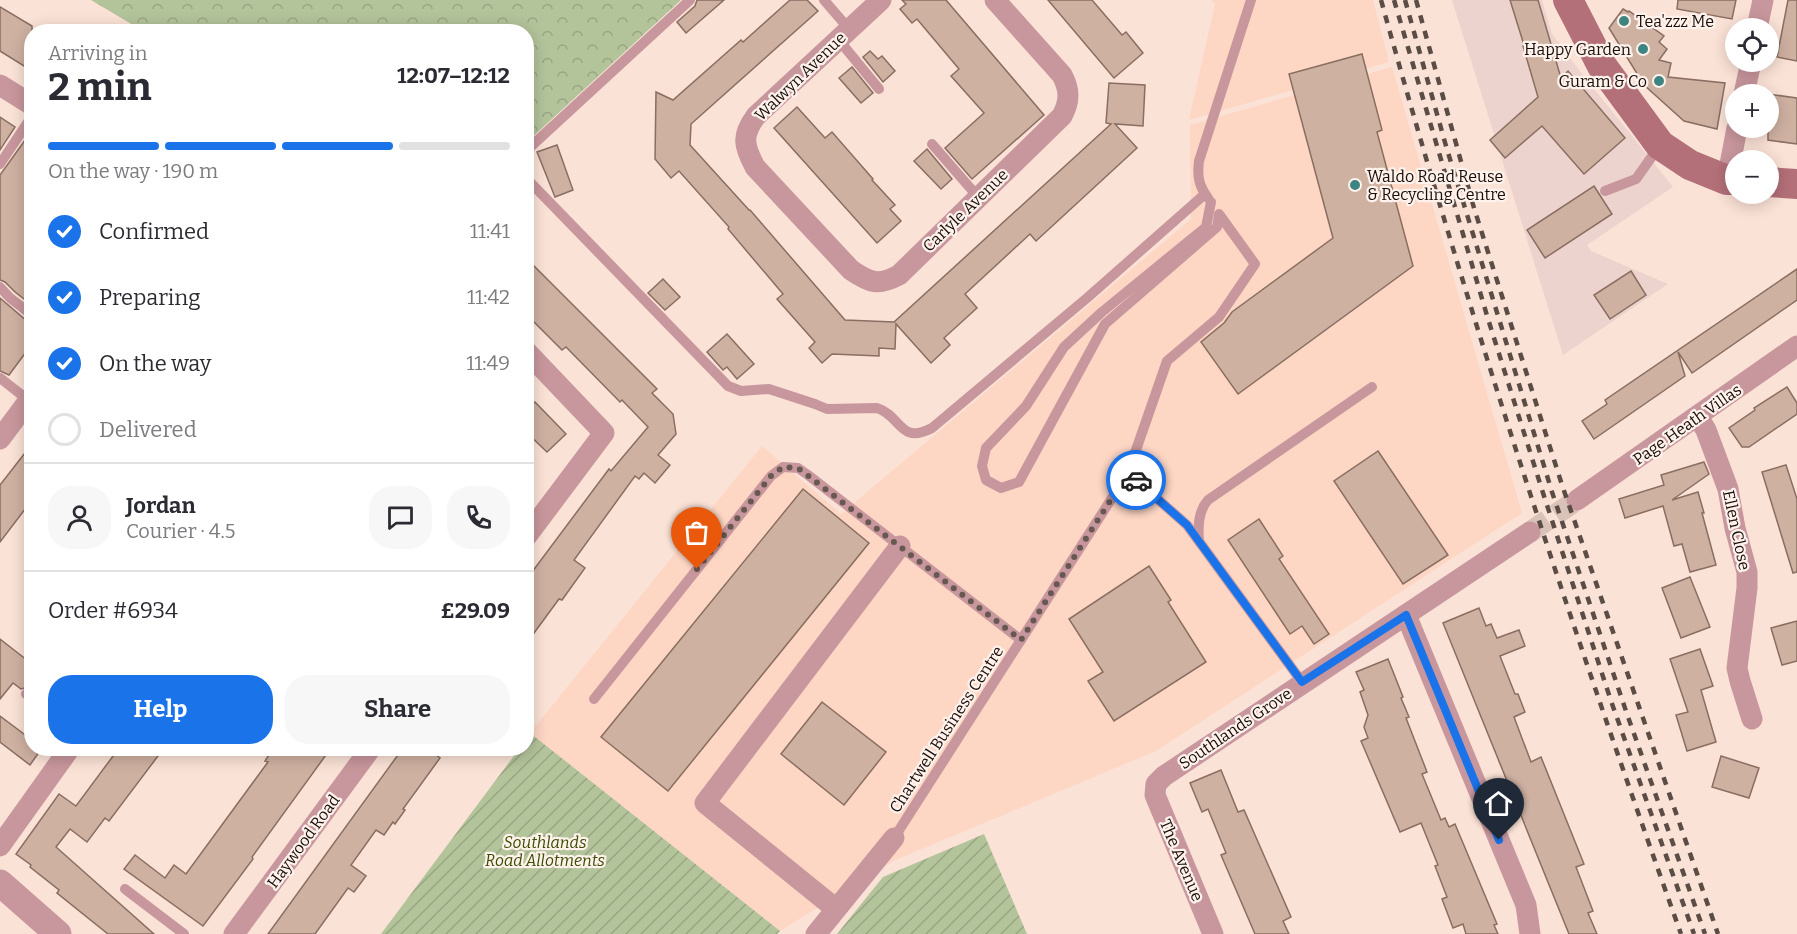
<!DOCTYPE html>
<meta charset="utf-8">
<style>
body{margin:0;font-family:Bitter,serif;background:#f7f7f7;color:#2b2b33;height:100vh;display:flex;flex-direction:column;font-size:22px;white-space:nowrap}
*{box-sizing:border-box;margin:0}
p{font-size:20px;color:#7c7c81}
.icon{flex:none;width:33px;height:33px;fill:none;stroke:currentColor;stroke-width:2;stroke-linecap:round;stroke-linejoin:round}
.map{position:relative;flex:1;overflow:hidden}
.sheet{position:absolute;left:24px;top:24px;width:510px;height:732px;display:flex;flex-direction:column;background:#fff;border-radius:24px;box-shadow:0 3px 15px #0003}
.sheet>*{flex:none}
.buttons{position:absolute;left:1725px;top:18px;display:grid;gap:12px}
.buttons a{display:grid;place-items:center;width:54px;height:54px;border-radius:50%;background:#fff;box-shadow:0 3px 15px #0003;font-size:30px}
.pin{position:absolute;display:grid;place-items:center;width:51px;height:51px;color:#fff;margin:-62px -26px;border-radius:50% 50% 50% 0;rotate:-45deg;box-shadow:0 0 6px #0007}
.pin .icon{rotate:45deg}
.courier{position:absolute;display:grid;place-items:center;width:60px;height:60px;margin:-30px;border:4px solid #1a73e8;border-radius:50%;background:#fff;color:#222;box-shadow:0 2px 8px #0007}
.summary em{font-style:normal;font-weight:700}
.summary div{display:flex;flex-direction:column-reverse}
.summary{display:flex;align-items:center;justify-content:space-between;height:102px;padding:0 24px}
h1{font-size:39px;font-weight:700;line-height:45px}
.bar{display:grid;grid-template-columns:repeat(4,1fr);gap:9px 6px;align-content:center;height:72px;padding:0 24px}
.bar i{height:8px;border-radius:4px;background:#e1e1e2}
.bar .on{background:#1a73e8}
.bar p{grid-column:span 4}
.line{display:flex;align-items:center;gap:15px;padding:0 24px;border-top:2px solid #e1e1e2}
.line div{flex:1}
.round{display:grid;place-items:center;flex:none;width:63px;height:63px;border-radius:24px;background:#f7f7f7}
ol{padding:0 24px;list-style:none}
li{display:flex;align-items:center;gap:18px;height:66px}
li p{margin-inline-start:auto}
li .icon{padding:6px;border-radius:50%;background:#1a73e8;color:#fff;stroke-width:4}
li:last-child{color:#7c7c81}
li i{width:33px;height:33px;border:3px solid #e1e1e2;border-radius:50%}
.primary-button{display:flex;gap:12px;margin-top:auto;padding:12px 24px}
.primary-button a{flex:1;height:69px;border-radius:24px;background:#1a73e8;color:#fff;font-size:24px;font-weight:700;line-height:69px;text-align:center}
.primary-button a+a{background:#f7f7f7;color:#2b2b33}
.map>svg:first-child{display:block}
</style>
<div class="map">
<svg width="1797" height="934" viewBox="0 0 1797 934">
<defs>
<pattern id="park-crowns" width="20" height="18" patternUnits="userSpaceOnUse" patternTransform="scale(1.5)"><rect width="20" height="18" fill="#b3c39a"/><path d="M2 6a3 3 0 1 1 6 0M12 15a3 3 0 1 1 6 0" fill="none" stroke="#99a683"/></pattern>
<pattern id="garden-furrows" width="10" height="10" patternUnits="userSpaceOnUse" patternTransform="scale(1.5)"><rect width="10" height="10" fill="#b3c39a"/><path d="M-1 1l2-2M0 10L10 0M9 11l2-2" fill="none" stroke="#99a683"/></pattern>
</defs>
<rect width="100%" height="100%" fill="#fbe2d6"/>
<polygon fill="#edd3cd" points="1452,0 1542,0 1552,34 1579,70 1673,187 1587,245 1591,251 1668,284 1563,355"/>
<g fill="#fdd6c4">
<polygon points="1211,0 1373,0 1389,62 1189,120 1215,4"/>
<polygon points="1392,67 1522,513 1156,751 893,861 780,931 530,733 762,446 841,514 1191,219 1190,125"/>
</g>
<polygon fill="url(#park-crowns)" points="91,0 681,0 527,142 526,32 143,31"/>
<g fill="url(#garden-furrows)">
<polygon points="530,733 780,931 777,934 381,934 519,749 526,748 527,738"/>
<polygon points="984,834 1027,934 837,934 883,877"/>
</g>
<g fill="#cfb1a2" stroke="#896e61" stroke-width="1.5">
<polygon points="697,0 724,0 686,33 677,22 695,6"/>
<polygon points="790,0 807,0 818,11 691,124 690,145 749,210 750,210 845,320 894,322 1111,124 1106,123 1109,83 1145,85 1143,126 1115,124 1137,148 1036,241 1030,234 965,294 977,308 944,338 950,345 931,363 896,324 895,349 879,348 879,356 832,354 822,363 809,348 815,342 777,299 783,294 728,229 729,227 679,171 671,178 655,159 656,92 673,100 741,40 743,42"/>
<polygon points="902,0 946,0 1044,115 972,179 945,148 984,113 951,76 959,69 917,19 912,23 900,9 906,4"/>
<polygon points="1048,0 1092,0 1122,35 1126,32 1143,53 1114,78"/>
<polygon points="1510,0 1538,0 1561,78 1568,71 1625,138 1584,174 1542,126 1505,158 1490,140 1538,97 1523,46 1524,45"/>
<polygon points="1678,0 1736,0 1732,19 1677,9"/>
<polygon points="1788,0 1797,0 1797,61 1777,57"/>
<polygon points="0,7 32,26 32,71 0,51"/>
<polygon points="1623,9 1628,12 1629,11 1664,36 1659,42 1667,49 1659,60 1671,63 1668,77 1725,83 1717,129 1684,121 1644,85 1609,28"/>
<polygon points="870,51 878,59 882,56 895,71 883,82 863,57"/>
<polygon points="1362,54 1382,130 1377,132 1413,266 1238,394 1201,342 1224,323 1232,312 1333,238 1289,74"/>
<polygon points="852,67 873,93 861,103 839,78"/>
<polygon points="1768,94 1797,98 1797,144 1768,140"/>
<polygon points="797,107 825,138 832,132 873,179 872,180 895,205 890,209 901,221 877,243 774,128"/>
<polygon points="0,117 15,127 0,150"/>
<polygon points="28,136 32,138 32,305 15,292 5,282 0,280 0,175"/>
<polygon points="557,145 573,190 555,197 537,152"/>
<polygon points="927,149 952,179 941,189 914,161"/>
<polygon points="1594,186 1612,214 1545,258 1527,230"/>
<polygon points="526,258 657,389 652,393 673,414 676,434 658,455 670,465 655,483 644,473 639,479 635,476 574,560 585,568 562,600 559,599 526,644 526,580 609,469 611,471 648,427 622,400 620,402 566,347 562,350 526,314"/>
<polygon points="1797,269 1797,300 1692,373 1678,352 1685,376 1594,439 1582,421 1607,404 1605,400"/>
<polygon points="1631,271 1646,295 1610,319 1594,295"/>
<polygon points="663,279 680,297 665,310 648,293"/>
<polygon points="0,298 27,321 32,322 32,344 9,375 0,371"/>
<polygon points="727,334 754,364 737,379 727,367 723,370 707,352"/>
<polygon points="1787,387 1797,403 1797,414 1749,447 1742,447 1729,428 1755,410 1754,408"/>
<polygon points="535,402 566,434 547,452 526,432 526,411"/>
<polygon points="32,444 32,500 0,542 0,485"/>
<polygon points="1378,451 1448,555 1403,584 1334,481"/>
<polygon points="1704,462 1709,474 1672,500 1698,492 1704,513 1702,513 1716,565 1690,572 1682,544 1674,546 1663,506 1625,518 1619,499 1664,485 1661,475"/>
<polygon points="1786,465 1797,499 1797,572 1793,573 1762,472"/>
<polygon points="803,489 869,543 668,791 601,737"/>
<polygon points="1259,519 1283,556 1279,559 1329,634 1314,644 1302,626 1290,634 1228,540"/>
<polygon points="1149,566 1171,600 1168,602 1206,662 1114,721 1088,681 1103,672 1069,619"/>
<polygon points="1690,577 1710,627 1681,638 1662,588"/>
<polygon points="1479,608 1486,626 1491,624 1497,638 1519,630 1525,646 1500,656 1515,694 1518,694 1525,712 1514,717 1531,762 1541,757 1584,864 1576,867 1593,911 1588,913 1597,934 1569,934 1443,623"/>
<polygon points="1797,621 1797,661 1782,665 1771,628"/>
<polygon points="0,639 32,664 32,682 28,687 21,689 13,683 0,699"/>
<polygon points="1700,649 1713,686 1701,690 1716,742 1687,751 1676,715 1688,712 1670,659"/>
<polygon points="1388,659 1403,697 1401,698 1409,717 1406,718 1427,772 1422,774 1441,820 1445,818 1449,827 1455,824 1497,924 1494,925 1498,934 1466,934 1463,924 1453,928 1442,899 1447,897 1435,866 1438,865 1421,823 1400,832 1361,741 1368,738 1364,727 1368,715 1360,692 1364,690 1356,672"/>
<polygon points="822,702 886,752 844,805 781,754"/>
<polygon points="0,716 32,740 32,748 42,748 30,765 0,742"/>
<polygon points="119,748 164,748 109,821 105,818 87,842 70,829 56,847 154,934 108,934 57,893 59,890 30,867 31,865 16,854 59,794 76,806"/>
<polygon points="273,748 331,748 252,857 253,859 203,926 124,869 135,855 165,878 174,865 186,874 268,762 265,761"/>
<polygon points="403,748 427,748 440,758 403,809 405,810 395,824 393,822 384,835 376,830 351,865 366,876 354,892 348,888 315,934 268,934"/>
<polygon points="1721,756 1759,768 1749,798 1712,787"/>
<polygon points="1221,770 1238,812 1244,810 1291,917 1283,921 1289,934 1255,934 1221,855 1226,853 1208,809 1202,812 1190,783"/>
</g>
<g fill="none" stroke-linecap="round" stroke-linejoin="round">
<polyline stroke="#d9c2b7" stroke-width="21" stroke-dasharray="21 10" stroke-linecap="butt" points="1530,532 1577,500"/>
<g stroke="#c8979d" stroke-width="10">
<polyline points="824,0 849,29"/>
<polyline points="838,39 879,89"/>
<polyline points="932,144 978,197"/>
<polyline points="526,151 690,0"/>
<polyline points="0,164 32,116"/>
<path d="M526,176L529,181L728,386L741,391L769,389L815,404L827,409L877,408C902,416 899,445 932,428L1087,298L1205,194"/>
<polyline points="1605,191 1636,179 1658,148"/>
<path d="M1208,198C1199,186 1197,177 1199,161L1251,0"/>
<polyline points="1211,202 1206,227 1102,312 1064,347 1026,406 986,448 982,466 986,480 1001,488 1019,482 1105,324 1217,227 1219,215"/>
<polyline points="0,287 10,298 32,315"/>
<polyline points="0,378 28,400"/>
<polyline points="1128,473 1167,361 1219,317 1255,264 1219,214"/>
<path d="M1199,541C1198,527 1198,511 1208,500L1372,387"/>
<polyline points="26,694 32,698"/>
<polyline points="594,699 771,476 783,467 798,468 808,475 1021,640"/>
<polyline points="894,838 1128,473 1187,525 1302,682"/>
<polyline points="125,889 184,934"/>
</g>
<g stroke="#c8979d" stroke-width="21">
<path d="M881,0L756,116C741,136 744,146 755,167L851,270C870,283 878,286 899,275L1062,116C1070,101 1070,90 1062,75L995,0"/>
<polyline points="1757,28 1763,0"/>
<polyline points="0,85 32,105"/>
<polyline points="1744,94 1751,62"/>
<polyline points="1727,180 1737,128"/>
<polyline points="526,351 604,433 526,537"/>
<polyline points="1698,417 1706,430 1728,489 1735,528 1747,572 1747,588 1737,668 1740,681 1752,719"/>
<polyline points="0,439 32,396"/>
<polyline points="1577,500 1797,346"/>
<polyline points="1406,615 1526,905 1530,934"/>
<polyline points="0,846 70,748"/>
<polyline points="836,909 705,803 900,546"/>
<polyline points="234,934 371,748"/>
<polyline points="816,934 894,838"/>
<polyline points="1213,934 1155,795 1156,784 1164,776 1530,532"/>
</g>
<polyline stroke="#c8979d" stroke-width="27" points="0,883 58,934"/>
<g stroke="#b47079" stroke-width="30">
<polyline points="1568,0 1602,66 1660,145 1690,165 1727,180 1736,180"/>
<polyline points="1768,182 1797,184"/>
</g>
<g stroke="#5b4c45" stroke-width="4.5" stroke-dasharray="8 8" stroke-linecap="butt">
<path d="M1381,0C1468,315 1571,626 1681,934"/>
<polyline points="1394,0 1488,319 1544,496 1611,701 1694,934"/>
<polyline points="1405,0 1446,146 1552,492 1627,714 1705,934"/>
<polyline points="1416,0 1474,208 1562,485 1718,934"/>
</g>
</g>
<g fill="none" stroke-linecap="round" stroke-linejoin="round">
<polyline stroke="#675851" stroke-width="6" stroke-dasharray="0 10.8" points="697,569 771,476 783,467 798,468 1021,640 1128,473 1136,480"/>
<polyline stroke="#1a73e8" stroke-width="8" points="1136,480 1187,525 1302,682 1406,615 1499,840"/>
</g>
<g fill="#3e8581" stroke="#fff2ec" stroke-width="2">
<circle cx="1624" cy="21" r="6"/>
<circle cx="1643" cy="49" r="6"/>
<circle cx="1659" cy="81" r="6"/>
<circle cx="1355" cy="185" r="6"/>
</g>
<g text-anchor="middle" stroke-width="4.5" stroke-linejoin="round" paint-order="stroke">
<g font-size="16" fill="#180e09" stroke="#fff2ec" text-anchor="start">
<text x="1636" y="27">Tea'zzz Me</text>
<text x="1631" y="55" text-anchor="end">Happy Garden</text>
<text x="1647" y="87" text-anchor="end">Guram &amp; Co</text>
<text x="1367" y="182">Waldo Road Reuse<tspan x="1367" dy="18">&amp; Recycling Centre</tspan></text>
</g>
<g font-size="16" fill="#180e09" stroke="#fff2ec">
<text transform="translate(800 76) rotate(-44)" y="6">Walwyn Avenue</text>
<text transform="translate(965 210) rotate(-44)" y="6">Carlyle Avenue</text>
<text transform="translate(1687 424) rotate(-35)" y="6">Page Heath Villas</text>
<text transform="translate(1737 530) rotate(78)" y="6">Ellen Close</text>
<text transform="translate(1235 728) rotate(-34)" y="6">Southlands Grove</text>
<text transform="translate(946 729) rotate(-57)" y="6">Chartwell Business Centre</text>
<text transform="translate(303 841) rotate(-54)" y="6">Haywood Road</text>
<text transform="translate(1182 860) rotate(67)" y="6">The Avenue</text>
</g>
<g font-size="16" font-style="italic" fill="#394e00" stroke="#fff2ec">
<text x="545" y="848">Southlands<tspan x="545" dy="18">Road Allotments</tspan></text>
</g>
</g>
</svg>
<div class="buttons">
<a><svg class="icon" aria-label="locate" viewBox="0 0 24 24"><circle cx="12" cy="12" r="6"/><path d="M12 2v4M12 18v4M2 12h4M18 12h4"/></svg></a>
<a>+</a>
<a>−</a>
</div>
<div class="pin" style="left:697px;top:569px;background:#ea580c"><svg class="icon" aria-label="bag" viewBox="0 0 24 24"><path d="M5 8h14l-1 12H6zM9 8a3 3 0 0 1 6 0"/></svg></div>
<div class="pin" style="left:1499px;top:840px;background:#1f2937"><svg class="icon" aria-label="home" viewBox="0 0 24 24"><path d="M3 11l9-7 9 7M6 9v11h12V9"/></svg></div>
<div class="courier" style="left:1136px;top:480px"><svg class="icon" aria-label="car" viewBox="0 0 24 24"><path d="M5 17H2v-5l4-1 3-4h7l3 4 3 1v5h-3M9 17h6M6 11h13"/><circle cx="7" cy="17" r="2"/><circle cx="17" cy="17" r="2"/></svg></div>
<section class="sheet">
<div class="summary"><div><h1>2 min</h1><p>Arriving in</p></div><em>12:07–12:12</em></div>
<div class="bar"><i class="on"></i><i class="on"></i><i class="on"></i><i></i><p>On the way · 190 m</p></div>
<ol>
<li><svg class="icon" aria-label="check" viewBox="0 0 24 24"><path d="M5 12l5 5 9-10"/></svg>Confirmed<p>11:41</p></li>
<li><svg class="icon" aria-label="check" viewBox="0 0 24 24"><path d="M5 12l5 5 9-10"/></svg>Preparing<p>11:42</p></li>
<li><svg class="icon" aria-label="check" viewBox="0 0 24 24"><path d="M5 12l5 5 9-10"/></svg>On the way<p>11:49</p></li>
<li><i></i>Delivered</li>
</ol>
<div class="line" style="height:108px"><a class="round"><svg class="icon" aria-label="person" viewBox="0 0 24 24"><circle cx="12" cy="8" r="4"/><path d="M4 21q1-7 8-7t8 7"/></svg></a><div><b>Jordan</b><p>Courier · 4.5</p></div><a class="round"><svg class="icon" aria-label="chat" viewBox="0 0 24 24"><path d="M4 5h16v11H9l-5 4z"/></svg></a><a class="round"><svg class="icon" aria-label="phone" viewBox="0 0 24 24"><path d="M5 4h4l2 5-3 2q2 4 5 5l2-3 5 2v4C11 20 4 13 5 4z"/></svg></a></div>
<div class="line" style="height:78px"><div>Order #6934</div><b>£29.09</b></div>
<div class="primary-button"><a>Help</a><a>Share</a></div>
</section>
</div>
